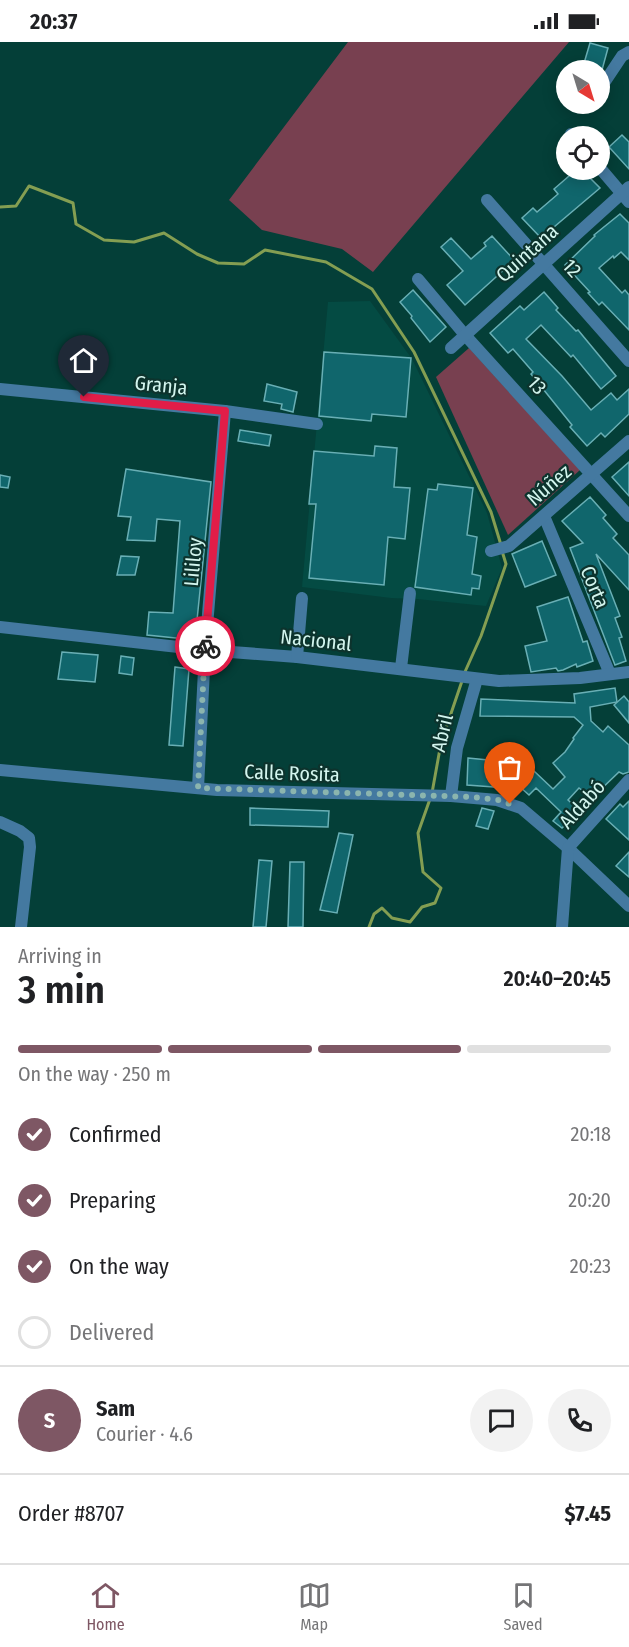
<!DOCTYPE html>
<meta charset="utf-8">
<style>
body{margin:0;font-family:"Fira Sans Condensed",sans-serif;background:#f2f2f2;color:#202124;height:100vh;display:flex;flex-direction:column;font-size:22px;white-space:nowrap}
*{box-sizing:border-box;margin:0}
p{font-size:20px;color:#757577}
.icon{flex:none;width:33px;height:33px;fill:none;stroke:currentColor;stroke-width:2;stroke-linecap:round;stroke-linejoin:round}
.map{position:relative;height:885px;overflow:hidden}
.panel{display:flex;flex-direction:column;background:#fff;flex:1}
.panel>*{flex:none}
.needle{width:39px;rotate:142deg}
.controls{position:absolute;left:556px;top:18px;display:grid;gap:12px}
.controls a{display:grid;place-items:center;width:54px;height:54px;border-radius:50%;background:#fff;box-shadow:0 3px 15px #0003;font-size:30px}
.pin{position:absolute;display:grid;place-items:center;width:51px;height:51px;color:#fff;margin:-62px -26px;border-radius:50% 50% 50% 0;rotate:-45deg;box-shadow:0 0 6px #0007}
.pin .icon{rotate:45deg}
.courier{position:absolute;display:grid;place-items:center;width:60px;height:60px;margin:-30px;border:4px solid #e11d48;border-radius:50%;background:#fff;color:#222;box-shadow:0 2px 8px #0007}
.headline em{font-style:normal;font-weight:600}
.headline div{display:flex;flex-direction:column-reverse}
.headline{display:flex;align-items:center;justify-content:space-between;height:102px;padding:0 18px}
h1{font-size:39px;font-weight:600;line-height:45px}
.bar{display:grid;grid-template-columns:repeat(4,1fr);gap:9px 6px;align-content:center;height:72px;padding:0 18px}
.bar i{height:8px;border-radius:4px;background:#e0e0e0}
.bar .current{background:#7e5764}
.bar p{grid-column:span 4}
.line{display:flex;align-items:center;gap:15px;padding:0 18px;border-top:2px solid #e0e0e0}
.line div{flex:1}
.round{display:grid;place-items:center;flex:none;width:63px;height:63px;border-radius:32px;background:#f2f2f2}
ol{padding:0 18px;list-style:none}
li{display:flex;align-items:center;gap:18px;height:66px}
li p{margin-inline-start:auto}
li .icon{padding:6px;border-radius:50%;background:#7e5764;color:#fff;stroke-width:4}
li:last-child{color:#757577}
li i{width:33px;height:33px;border:3px solid #e0e0e0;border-radius:50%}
.status{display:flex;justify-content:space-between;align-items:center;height:42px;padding:0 30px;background:#fff;direction:ltr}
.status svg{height:16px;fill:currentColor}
.tabs{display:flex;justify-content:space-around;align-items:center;height:84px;border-top:2px solid #e0e0e0;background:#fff;font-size:16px;color:#757577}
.tabs a{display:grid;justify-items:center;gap:3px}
.tabs .current{color:#7e5764}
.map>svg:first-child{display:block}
</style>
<div class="status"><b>20:37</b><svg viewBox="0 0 49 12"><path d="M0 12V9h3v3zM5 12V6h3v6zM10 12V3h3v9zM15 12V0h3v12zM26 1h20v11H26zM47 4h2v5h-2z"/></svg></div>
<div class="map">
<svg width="629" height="885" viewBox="0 0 629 885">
<rect width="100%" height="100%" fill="#043f38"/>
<polygon fill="#044b43" points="370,259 412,317 487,471 502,526 486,564 417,557 391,556 302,545 328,260"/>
<g fill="#784050">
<polygon points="348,0 569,0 373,230 342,207 262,188 229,158"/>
<polygon points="469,306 580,428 508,493 436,335"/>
</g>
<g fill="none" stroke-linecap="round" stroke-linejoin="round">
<g stroke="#849e52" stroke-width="3">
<polyline points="0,165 16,164 29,144 73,161 76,182 104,198 134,200 164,191 197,212 218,221 244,222 265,208 326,220 372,247 414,310 491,470 501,503"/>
<polyline points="464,632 481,594 506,522 502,509"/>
<polyline points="432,751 441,701 462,639"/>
<polyline points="369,885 374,872 382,866 392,876 410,880 422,865 435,861 441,846 423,830 418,791 430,757"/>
</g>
</g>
<g fill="#10666c" stroke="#69afb5" stroke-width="1.5">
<polygon points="590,1 608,6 602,28 582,28"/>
<polygon points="622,93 629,100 629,127 609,105"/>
<polygon points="576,128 582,128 600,146 541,196 522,176 533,166 537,170 558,152 554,147"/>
<polygon points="620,172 629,181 629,218 621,210 614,216 613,214 599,226 622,251 625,248 629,253 629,288 602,260 599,263 588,251 590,250 565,223 595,194 594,193"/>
<polygon points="492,194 516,220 508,228 506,226 465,263 447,243 463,229 441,205 451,196 471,217 486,204 484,201"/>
<polygon points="413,248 446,285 430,300 411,276 412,274 400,260"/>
<polygon points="544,250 558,266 556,268 576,289 578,288 616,334 601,347 573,313 571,315 541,283 526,297 562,334 591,368 611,351 617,358 629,347 629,372 605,395 601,391 587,404 570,385 572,383 531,332 533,330 513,307 508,311 490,291 520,264 524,268"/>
<polygon points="324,310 411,316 406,375 372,372 371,379 319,374"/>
<polygon points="267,342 297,350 293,370 281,367 282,362 264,359"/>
<polygon points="240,388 271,393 269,404 238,399"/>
<polygon points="375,404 397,406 394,445 410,446 405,497 388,495 384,543 309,536 316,462 309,462 314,409 374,414"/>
<polygon points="629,420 629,454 612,435"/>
<polygon points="126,427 211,440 195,598 147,593 149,570 173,571 180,479 157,477 155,499 127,498 131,475 118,474"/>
<polygon points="0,433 10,435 8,446 0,445"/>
<polygon points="438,442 473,446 467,493 477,495 472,532 481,534 479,547 472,546 471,553 415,545 428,447 437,448"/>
<polygon points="590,455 606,473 603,476 617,492 613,496 629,513 629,548 596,512 620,574 615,576 622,595 619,596 626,619 615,623 570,506 583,501 562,479"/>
<polygon points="542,499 556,533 525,545 512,512"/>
<polygon points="121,514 139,515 135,533 117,533"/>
<polygon points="568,555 583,600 587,599 593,619 577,625 576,622 563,628 558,629 556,626 531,630 525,604 547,599 537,565"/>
<polygon points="62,610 98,613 95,640 58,637"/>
<polygon points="121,614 134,616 132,633 119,631"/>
<polygon points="175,625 189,627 183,704 169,703"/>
<polygon points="615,646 617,660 590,665 591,679 603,690 608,684 629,703 629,730 623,732 619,730 597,751 593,748 588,753 579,746 568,758 580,769 562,786 553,779 561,770 536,746 529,753 519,744 534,729 553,747 565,735 553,721 565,710 574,697 573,696 583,683 574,675 480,674 481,657 575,661 574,652"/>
<polygon points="624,654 629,660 629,681 614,663"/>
<polygon points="468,716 508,720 507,746 467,743"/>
<polygon points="629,759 629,798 606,777 620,762 623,765"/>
<polygon points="250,766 329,769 328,785 250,783"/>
<polygon points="482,766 494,769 488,787 476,784"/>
<polygon points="339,791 353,793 337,871 320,868"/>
<polygon points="629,810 629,835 616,824"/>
<polygon points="259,818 272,819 266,885 253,885"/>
<polygon points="290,820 304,820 303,885 288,885"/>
</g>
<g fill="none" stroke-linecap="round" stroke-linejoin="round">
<g stroke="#4479a0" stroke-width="12">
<polyline points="600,47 622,14 629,10"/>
<polyline points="571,92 573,94"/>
<polyline points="600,126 629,160"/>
<polyline points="487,158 629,319"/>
<polyline points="418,237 465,293 629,474"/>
<polyline points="451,306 629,145"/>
<polyline points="0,347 225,369 317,382"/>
<polyline points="544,474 610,632"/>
<polyline points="491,509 509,504 629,399"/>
<polyline points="0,585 205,608 297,615 499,639 580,636 629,630"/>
<polyline points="297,615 302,556"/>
<polyline points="401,626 410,551"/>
<polyline points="0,728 217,748 451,754 497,758 521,766 568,806 629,864"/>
<polyline points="198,746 205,608 225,369"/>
<polyline points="451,754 457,706 477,637"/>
<polyline points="0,780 20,789 29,796 30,805 21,885"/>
<polyline points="562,885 568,806 629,738"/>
</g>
</g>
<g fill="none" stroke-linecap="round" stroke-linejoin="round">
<polyline stroke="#8bb5ae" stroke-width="6" stroke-dasharray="0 10.8" points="205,604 198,746 472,755 498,758 510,762"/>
<polyline stroke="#e11d48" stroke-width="8" points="84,355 225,369 205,604"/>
</g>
<g text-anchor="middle" stroke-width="4.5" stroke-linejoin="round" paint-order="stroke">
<g font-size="20" fill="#d3f5ee" stroke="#0d332d">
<text transform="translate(527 211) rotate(-42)" y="7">Quintana</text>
<text transform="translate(572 226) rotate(48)" y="7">12</text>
<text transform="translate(161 343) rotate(6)" y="7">Granja</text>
<text transform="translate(537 343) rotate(48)" y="7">13</text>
<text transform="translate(549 443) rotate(-41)" y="7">Núñez</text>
<text transform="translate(193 520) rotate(-85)" y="7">Lililoy</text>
<text transform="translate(595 545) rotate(67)" y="7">Corta</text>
<text transform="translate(316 598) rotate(6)" y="7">Nacional</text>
<text transform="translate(442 691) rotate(-77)" y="7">Abril</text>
<text transform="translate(292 731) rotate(2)" y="7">Calle Rosita</text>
<text transform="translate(582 762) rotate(-48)" y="7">Aldabó</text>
</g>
</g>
</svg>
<div class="controls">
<a><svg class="needle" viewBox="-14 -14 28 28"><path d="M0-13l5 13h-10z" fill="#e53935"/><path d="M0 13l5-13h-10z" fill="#757577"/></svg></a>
<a><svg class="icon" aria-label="locate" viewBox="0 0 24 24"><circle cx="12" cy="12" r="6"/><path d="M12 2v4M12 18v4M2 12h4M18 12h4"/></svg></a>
</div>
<div class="pin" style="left:510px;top:762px;background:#ea580c"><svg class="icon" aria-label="bag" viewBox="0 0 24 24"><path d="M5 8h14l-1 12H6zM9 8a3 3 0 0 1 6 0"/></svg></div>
<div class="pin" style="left:84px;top:355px;background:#1f2937"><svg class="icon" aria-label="home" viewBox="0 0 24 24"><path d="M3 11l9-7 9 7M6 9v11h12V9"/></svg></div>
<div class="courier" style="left:205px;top:604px"><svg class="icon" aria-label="bike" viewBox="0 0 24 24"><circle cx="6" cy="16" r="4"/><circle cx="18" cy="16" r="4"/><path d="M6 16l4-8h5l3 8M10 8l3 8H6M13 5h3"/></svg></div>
</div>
<section class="panel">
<div class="headline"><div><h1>3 min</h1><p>Arriving in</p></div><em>20:40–20:45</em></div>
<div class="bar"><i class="current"></i><i class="current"></i><i class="current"></i><i></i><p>On the way · 250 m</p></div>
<ol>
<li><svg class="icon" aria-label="check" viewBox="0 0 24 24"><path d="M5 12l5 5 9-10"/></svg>Confirmed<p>20:18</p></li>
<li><svg class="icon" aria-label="check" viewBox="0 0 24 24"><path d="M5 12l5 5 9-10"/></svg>Preparing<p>20:20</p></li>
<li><svg class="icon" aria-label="check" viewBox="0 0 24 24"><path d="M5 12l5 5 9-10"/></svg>On the way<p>20:23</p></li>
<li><i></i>Delivered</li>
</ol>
<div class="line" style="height:108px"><b class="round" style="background:#7e5764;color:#fff">S</b><div><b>Sam</b><p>Courier · 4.6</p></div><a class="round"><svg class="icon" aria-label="chat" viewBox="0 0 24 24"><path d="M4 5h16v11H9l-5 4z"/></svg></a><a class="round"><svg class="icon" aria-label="phone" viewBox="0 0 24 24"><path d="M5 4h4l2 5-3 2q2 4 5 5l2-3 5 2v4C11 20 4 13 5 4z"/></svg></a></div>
<div class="line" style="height:78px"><div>Order #8707</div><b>$7.45</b></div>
</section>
<nav class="tabs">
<a class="current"><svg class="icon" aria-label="home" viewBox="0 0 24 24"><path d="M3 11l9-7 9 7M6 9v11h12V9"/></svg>Home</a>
<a><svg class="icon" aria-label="map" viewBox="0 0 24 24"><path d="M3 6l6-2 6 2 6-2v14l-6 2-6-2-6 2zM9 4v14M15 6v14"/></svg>Map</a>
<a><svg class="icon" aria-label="saved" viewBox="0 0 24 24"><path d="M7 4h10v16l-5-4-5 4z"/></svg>Saved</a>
</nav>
